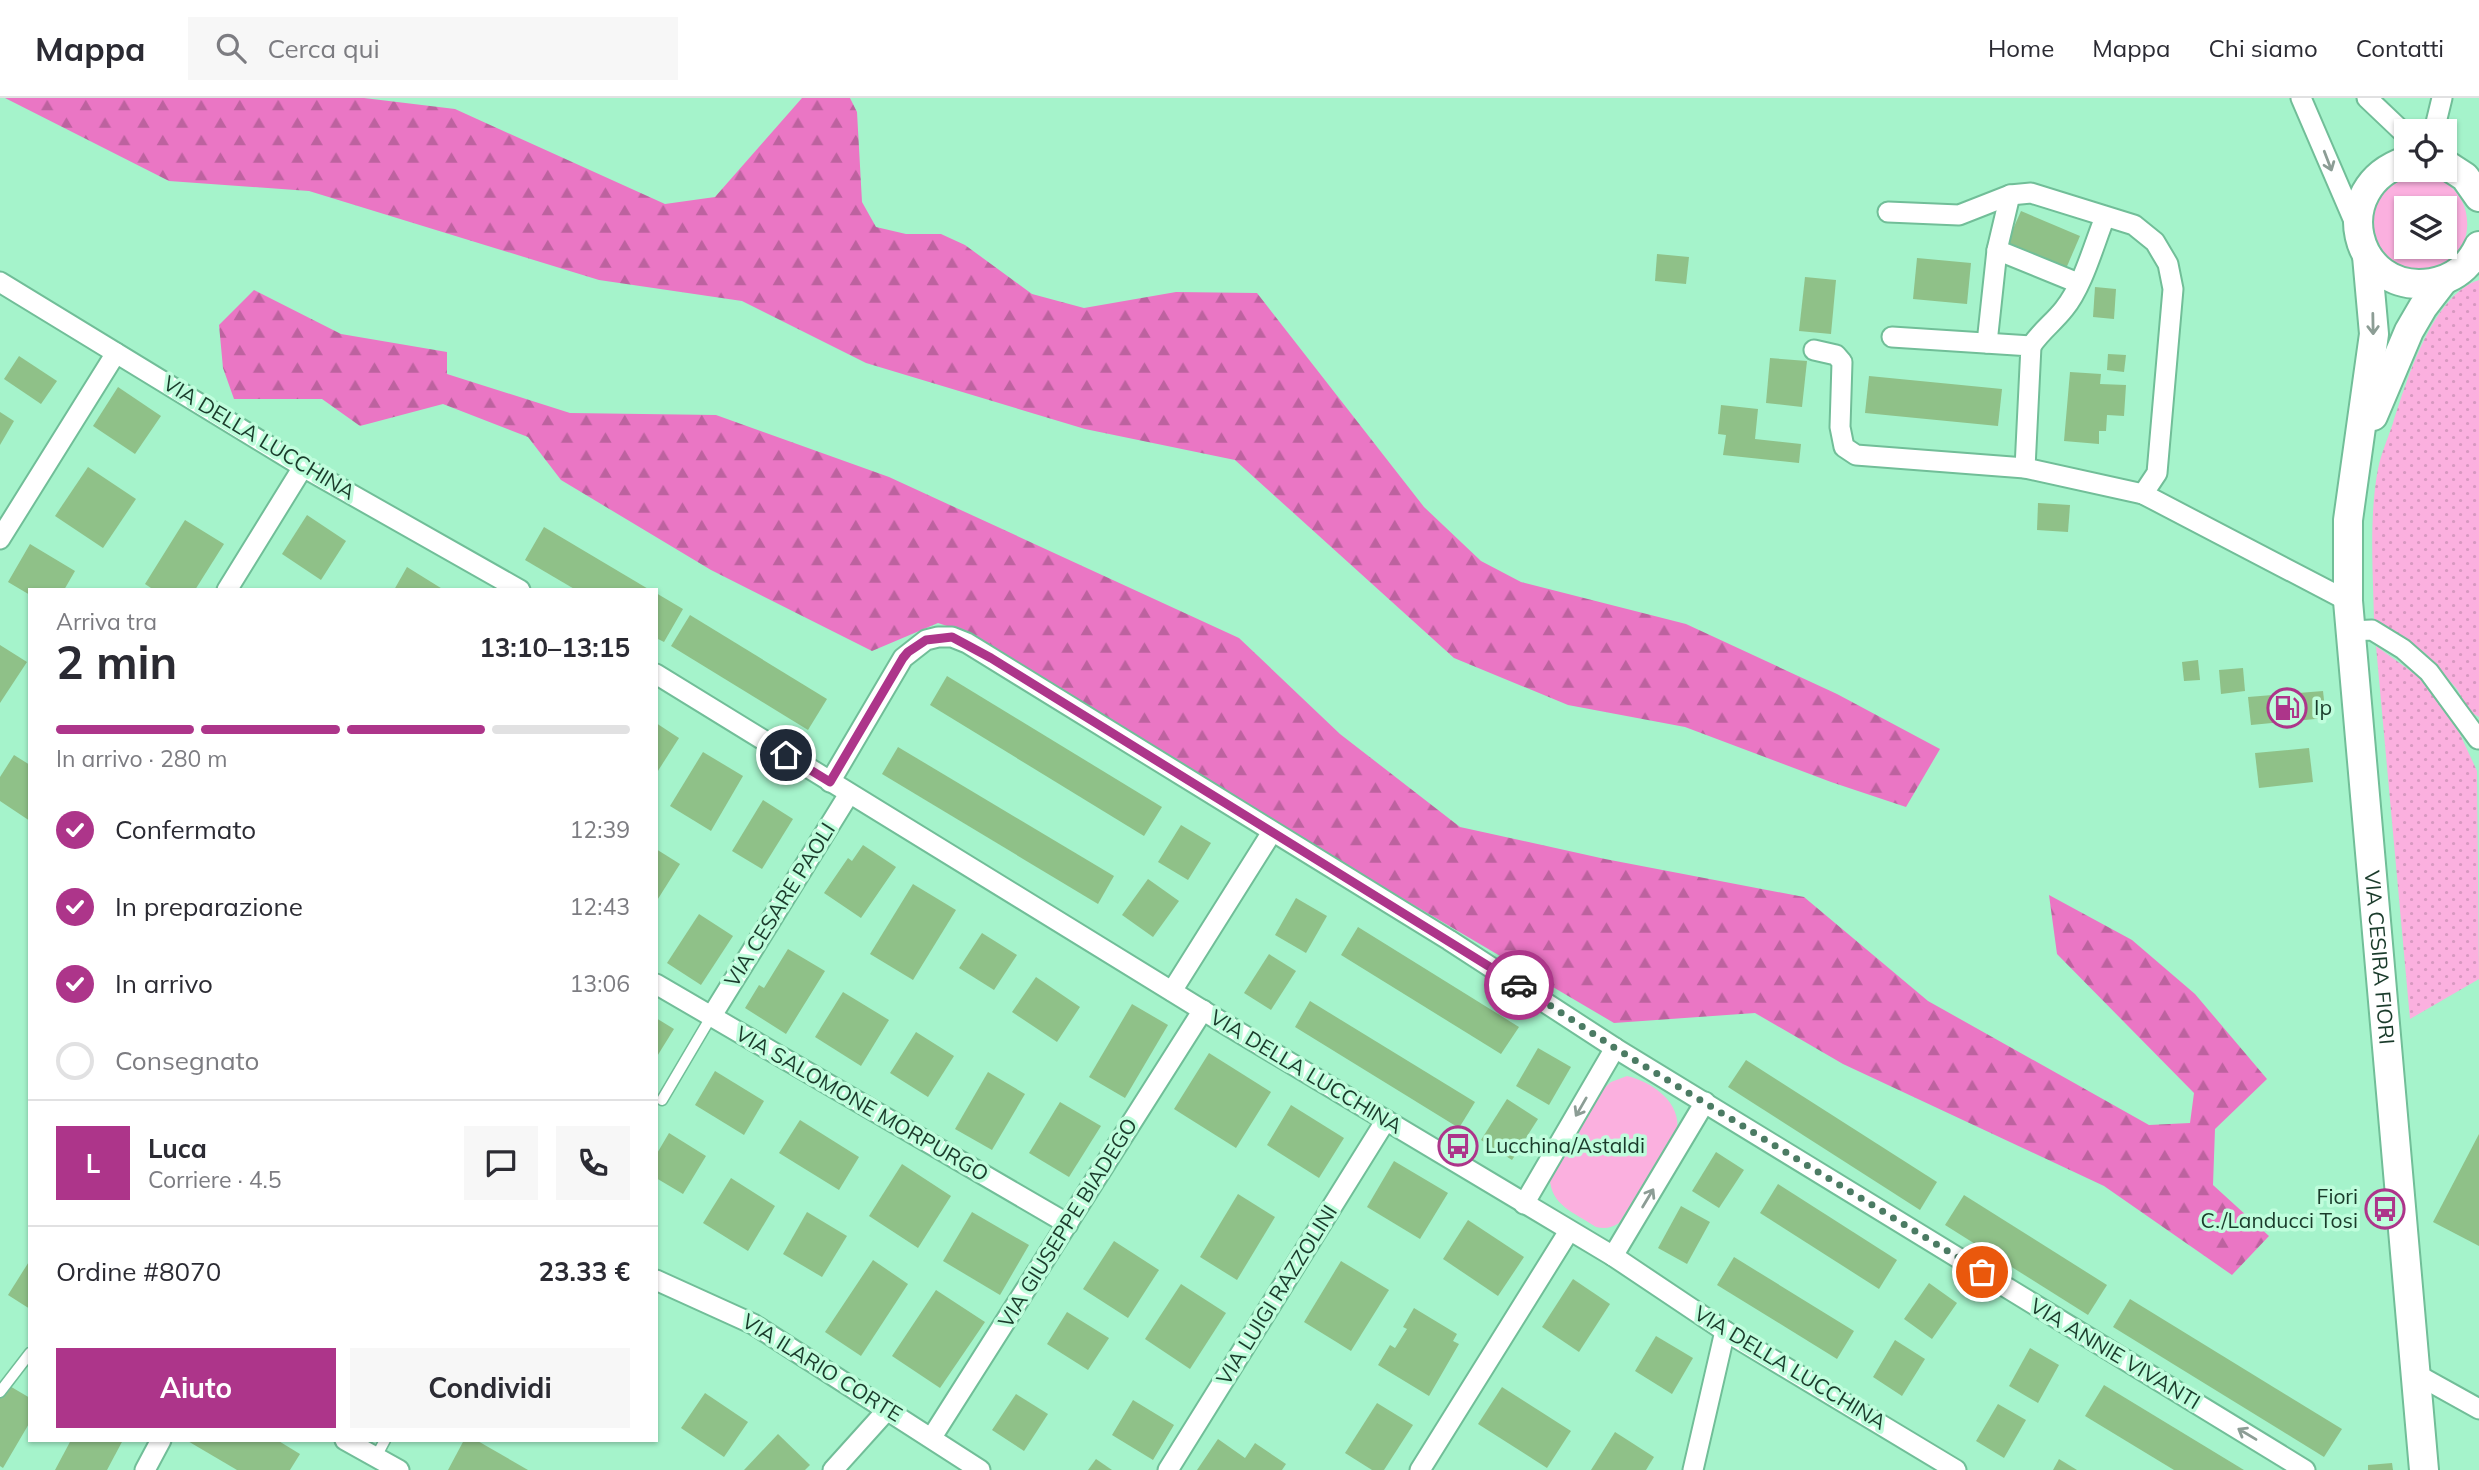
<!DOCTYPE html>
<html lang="it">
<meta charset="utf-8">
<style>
body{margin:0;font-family:Mulish,sans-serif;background:#f7f7f7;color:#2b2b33;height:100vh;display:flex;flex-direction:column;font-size:26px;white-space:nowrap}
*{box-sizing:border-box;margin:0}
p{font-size:23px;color:#7c7c81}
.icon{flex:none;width:38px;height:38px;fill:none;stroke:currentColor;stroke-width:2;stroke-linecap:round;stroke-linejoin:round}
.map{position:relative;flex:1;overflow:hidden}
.sheet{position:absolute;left:28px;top:490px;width:630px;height:854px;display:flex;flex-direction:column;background:#fff;border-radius:0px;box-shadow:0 2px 5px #0004}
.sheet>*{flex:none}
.tools{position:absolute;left:2394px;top:21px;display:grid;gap:14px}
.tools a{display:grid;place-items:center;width:63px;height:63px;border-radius:0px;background:#fff;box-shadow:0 2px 5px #0004;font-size:35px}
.pin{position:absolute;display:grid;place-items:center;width:60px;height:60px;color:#fff;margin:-30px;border:4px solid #fff;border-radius:50%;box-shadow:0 2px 7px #0007}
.courier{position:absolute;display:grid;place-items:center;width:70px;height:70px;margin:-35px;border:5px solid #ad358a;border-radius:50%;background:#fff;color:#222;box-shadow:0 2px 9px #0007}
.summary em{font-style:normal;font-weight:700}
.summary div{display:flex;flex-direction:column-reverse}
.summary{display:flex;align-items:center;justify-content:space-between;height:119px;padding:0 28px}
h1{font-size:46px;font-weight:700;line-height:52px}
.bar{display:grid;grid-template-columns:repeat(4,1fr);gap:10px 7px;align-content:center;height:84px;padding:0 28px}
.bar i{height:9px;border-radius:5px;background:#e1e1e2}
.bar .current{background:#ad358a}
.bar p{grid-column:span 4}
.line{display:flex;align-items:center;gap:18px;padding:0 28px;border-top:2px solid #e1e1e2}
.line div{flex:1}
.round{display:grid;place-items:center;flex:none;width:74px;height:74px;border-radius:0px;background:#f7f7f7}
ol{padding:0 28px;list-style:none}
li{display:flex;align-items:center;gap:21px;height:77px}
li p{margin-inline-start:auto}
li .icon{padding:7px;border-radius:50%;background:#ad358a;color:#fff;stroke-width:4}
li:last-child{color:#7c7c81}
li i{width:38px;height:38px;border:4px solid #e1e1e2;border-radius:50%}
.button{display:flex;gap:14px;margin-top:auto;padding:14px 28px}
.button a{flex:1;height:80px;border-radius:0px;background:#ad358a;color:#fff;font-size:28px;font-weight:700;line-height:80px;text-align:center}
.button a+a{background:#f7f7f7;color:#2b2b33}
header{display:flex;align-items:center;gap:42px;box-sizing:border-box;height:98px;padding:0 35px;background:#fff;border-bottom:2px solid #e1e1e2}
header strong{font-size:33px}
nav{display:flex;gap:38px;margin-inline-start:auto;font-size:24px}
.search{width:490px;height:63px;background:#f7f7f7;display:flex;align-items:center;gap:18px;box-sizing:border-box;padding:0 24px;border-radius:0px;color:#7c7c81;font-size:26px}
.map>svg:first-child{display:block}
</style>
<header>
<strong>Mappa</strong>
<div class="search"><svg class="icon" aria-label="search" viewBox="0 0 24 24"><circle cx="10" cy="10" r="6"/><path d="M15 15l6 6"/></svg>Cerca qui</div>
<nav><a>Home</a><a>Mappa</a><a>Chi siamo</a><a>Contatti</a></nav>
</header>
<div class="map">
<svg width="2479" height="1372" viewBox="0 0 2479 1372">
<defs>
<pattern id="forest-firs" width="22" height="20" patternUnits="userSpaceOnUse" patternTransform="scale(1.75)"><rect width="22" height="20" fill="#ea76c4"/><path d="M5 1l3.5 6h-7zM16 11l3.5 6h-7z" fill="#bd629f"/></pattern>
<pattern id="park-dots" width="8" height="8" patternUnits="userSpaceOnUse" patternTransform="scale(1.75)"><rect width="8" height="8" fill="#fbb0df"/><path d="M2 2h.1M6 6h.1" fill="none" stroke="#d798c0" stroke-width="1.8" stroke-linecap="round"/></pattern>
</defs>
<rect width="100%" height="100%" fill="#a5f3cb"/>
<g fill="#fbb0df" fill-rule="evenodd">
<path d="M2410,78C2421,78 2432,78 2442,83C2477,101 2475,154 2440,169C2432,173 2421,171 2413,172C2399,172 2385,162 2379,150C2361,117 2378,90 2410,78ZM2406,110H2445V149H2406Z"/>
<path d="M1627,978C1653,984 1682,1005 1677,1034L1619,1125C1611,1130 1605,1131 1596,1129C1575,1115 1550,1107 1550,1080L1601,993L1611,984Z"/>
</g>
<g fill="url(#forest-firs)">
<polygon points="5,0 364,0 455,11 665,106 715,99 802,0 850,0 857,14 862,104 876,129 906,136 941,136 965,147 1032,196 1084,210 1176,194 1257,195 1424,409 1481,463 1521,484 1686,526 1837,596 1940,651 1906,709 1831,684 1685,629 1568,607 1454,560 1235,362 1085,331 866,265 742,203 599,182 309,93 169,83"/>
<polygon points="254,192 341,236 447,254 447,276 570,315 716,317 889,379 1239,540 1340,636 1460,729 1605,761 1804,799 1928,903 2149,1027 2190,1025 2194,995 2057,856 2049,797 2132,842 2195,896 2267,981 2215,1031 2213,1087 2269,1138 2232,1177 2104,1088 1843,966 1755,915 1614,925 1222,694 965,534 938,525 872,553 711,472 561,382 528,339 443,306 360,328 322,301 234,301 223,270 219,227"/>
</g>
<g fill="url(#park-dots)">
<path d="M2479,182V619L2470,614L2457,591L2425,555L2374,522C2373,475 2369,417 2378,371C2381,356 2388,340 2393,325C2407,282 2432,197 2479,182Z"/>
<polygon points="2376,548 2419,579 2459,634 2477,673 2479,881 2410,921"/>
</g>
<g fill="#8fc188">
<polygon points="2021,113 2080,138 2065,173 2006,147"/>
<polygon points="1657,156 1689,159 1686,186 1655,183"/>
<polygon points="1917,160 1971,165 1967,206 1913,201"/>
<polygon points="1805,179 1836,182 1831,236 1799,233"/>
<polygon points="2095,189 2116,191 2114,221 2093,219"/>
<polygon points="2108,256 2126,257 2124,274 2107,272"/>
<polygon points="19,258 57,283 41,306 4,281"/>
<polygon points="1770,260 1807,263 1802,309 1766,305"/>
<polygon points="2070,274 2101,276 2100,286 2126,287 2124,318 2107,317 2106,333 2099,333 2099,346 2064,343"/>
<polygon points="1869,278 2002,291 1998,328 1865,315"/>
<polygon points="118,289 161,318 135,356 93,328"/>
<polygon points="1721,307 1758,311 1755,341 1801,346 1799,365 1723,357 1726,337 1718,336"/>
<polygon points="0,314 14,323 0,347"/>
<polygon points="88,369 136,401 103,450 55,418"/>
<polygon points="2038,405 2070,407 2068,434 2037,432"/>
<polygon points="307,417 346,443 321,482 282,456"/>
<polygon points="185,422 224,446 195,492 154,492 145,486"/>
<polygon points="544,429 650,492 576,492 525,462"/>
<polygon points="30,446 75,473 64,492 30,492 30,497 8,484"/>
<polygon points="407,469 444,492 394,492"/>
<polygon points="656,495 683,511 664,544 656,540"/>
<polygon points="690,517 827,601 808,632 671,548"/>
<polygon points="0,547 27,564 0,605"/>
<polygon points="2198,562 2200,582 2184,583 2182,564"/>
<polygon points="2243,570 2245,593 2221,596 2219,572"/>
<polygon points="947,578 1162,709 1144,738 930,607"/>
<polygon points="2323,593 2326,620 2251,627 2248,599"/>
<polygon points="656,625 679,640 656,676"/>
<polygon points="898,649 1114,778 1098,806 882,676"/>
<polygon points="2309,650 2313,684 2259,690 2255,655"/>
<polygon points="703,654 743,678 711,733 670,708"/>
<polygon points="14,657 30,667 30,723 0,703 0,679"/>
<polygon points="763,702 793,721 762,771 732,753"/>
<polygon points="1181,727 1211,745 1188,782 1158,764"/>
<polygon points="863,747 896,769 861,820 824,795 848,760 852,763"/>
<polygon points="656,751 680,766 656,804"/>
<polygon points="1148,781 1179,803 1153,839 1122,817"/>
<polygon points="913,786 956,812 913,882 870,856"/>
<polygon points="1296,800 1327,818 1306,855 1275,837"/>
<polygon points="699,816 733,838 701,887 667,865"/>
<polygon points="1358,829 1519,929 1501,956 1341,857"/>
<polygon points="982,835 1017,857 994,892 959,870"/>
<polygon points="788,851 825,873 786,936 745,910 759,887 764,890"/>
<polygon points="1269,856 1296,873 1271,912 1244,895"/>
<polygon points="1036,879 1080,909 1057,944 1012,914"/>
<polygon points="843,894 889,922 861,968 815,939"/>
<polygon points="1310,903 1475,1004 1459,1030 1295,929"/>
<polygon points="1132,906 1168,927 1125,1000 1089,979"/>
<polygon points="656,920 674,931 656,960"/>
<polygon points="916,934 954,958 928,999 890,975"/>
<polygon points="1538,950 1571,969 1549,1007 1516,988"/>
<polygon points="1209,955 1271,994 1236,1050 1174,1011"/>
<polygon points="1746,962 1937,1084 1920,1112 1728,989"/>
<polygon points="715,973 764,1003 744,1037 695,1007"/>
<polygon points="988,974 1025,996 992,1052 955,1031"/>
<polygon points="1507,1001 1538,1021 1512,1062 1481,1042"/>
<polygon points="1060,1004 1101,1028 1069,1079 1029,1055"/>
<polygon points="1291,1007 1344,1040 1319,1080 1267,1047"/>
<polygon points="800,1022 859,1059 839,1092 779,1055"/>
<polygon points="669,1035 706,1058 683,1096 656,1080 656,1057"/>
<polygon points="2479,1036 2479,1148 2433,1124"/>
<polygon points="1716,1054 1744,1072 1719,1110 1692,1093"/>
<polygon points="1394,1063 1448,1095 1420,1141 1367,1109"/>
<polygon points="902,1066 951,1098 918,1150 869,1118"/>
<polygon points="731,1080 775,1108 748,1153 703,1125"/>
<polygon points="1778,1086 1897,1162 1879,1191 1760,1115"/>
<polygon points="1238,1096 1275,1119 1237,1182 1200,1159"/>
<polygon points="1964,1097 2107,1187 2088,1217 1945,1127"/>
<polygon points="1681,1108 1710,1124 1687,1166 1658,1150"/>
<polygon points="807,1114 847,1138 822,1179 783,1156"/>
<polygon points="972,1114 1029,1147 1000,1197 943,1163"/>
<polygon points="1468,1122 1524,1159 1498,1198 1443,1161"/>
<polygon points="1114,1143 1159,1172 1128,1220 1083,1191"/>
<polygon points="1734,1159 1854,1233 1837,1261 1717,1187"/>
<polygon points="30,1162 30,1211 8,1197"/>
<polygon points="873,1162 908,1186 861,1258 825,1234"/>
<polygon points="1341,1163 1389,1192 1351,1253 1304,1224"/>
<polygon points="1573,1181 1610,1206 1579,1254 1542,1229"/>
<polygon points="1929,1185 1957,1205 1932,1241 1904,1221"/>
<polygon points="1181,1186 1226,1215 1190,1271 1145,1241"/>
<polygon points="936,1192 985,1224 940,1290 892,1258"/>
<polygon points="2130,1201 2342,1331 2324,1359 2113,1229"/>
<polygon points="1414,1210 1457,1236 1453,1243 1459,1246 1429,1298 1378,1267 1390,1247 1395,1250 1407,1231 1403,1229"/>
<polygon points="1067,1214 1109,1240 1088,1272 1047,1246"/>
<polygon points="1656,1238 1693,1260 1672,1296 1635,1273"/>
<polygon points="1895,1242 1925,1261 1902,1298 1873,1279"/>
<polygon points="2030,1250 2059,1267 2038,1305 2009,1288"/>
<polygon points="8,1287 30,1300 30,1324 3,1370 0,1368 0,1300"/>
<polygon points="2104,1287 2244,1372 2174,1372 2085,1318"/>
<polygon points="1502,1289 1571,1333 1547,1370 1478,1326"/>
<polygon points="705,1295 748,1324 724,1359 681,1330"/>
<polygon points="1016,1296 1048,1316 1024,1353 992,1332"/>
<polygon points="1133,1302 1174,1327 1153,1362 1112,1337"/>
<polygon points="1377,1305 1413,1327 1384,1372 1372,1372 1345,1355"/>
<polygon points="1998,1306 2026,1322 2004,1360 1976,1343"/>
<polygon points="1615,1334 1654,1359 1646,1372 1591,1372"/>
<polygon points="778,1336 810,1367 805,1372 744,1372"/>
<polygon points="1218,1341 1245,1360 1255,1345 1286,1366 1282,1372 1197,1372"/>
<polygon points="71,1342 123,1342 107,1372 55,1372"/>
<polygon points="186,1342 277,1342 300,1356 290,1372 237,1372"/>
<polygon points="464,1342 476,1342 528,1372 448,1372"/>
<polygon points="1096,1361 1112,1372 1088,1372"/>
<polygon points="2059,1361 2077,1372 2053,1372"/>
<polygon points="2392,1365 2393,1372 2368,1372 2368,1367"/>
</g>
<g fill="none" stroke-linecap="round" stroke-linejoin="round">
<g stroke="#71be98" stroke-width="13">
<g id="lane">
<polyline points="662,1002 711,919"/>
<polyline points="0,1294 30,1255"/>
<polyline points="376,1359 385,1342"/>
</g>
</g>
<g stroke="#71be98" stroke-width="23">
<g id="street">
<polyline points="2301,0 2357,130"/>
<polyline points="2367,0 2406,37"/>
<polyline points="2434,33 2442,0"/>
<polyline points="2010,97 1997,152 2078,185"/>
<polyline points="1888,114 1959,117 2010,97 2031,95 2134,127 2155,144 2168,166 2173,191 2157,375 2143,396"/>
<polyline points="0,184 303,369 520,492"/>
<polyline points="1892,239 2031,248 2025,370"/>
<polyline points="1987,245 1997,152"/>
<path d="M2031,248C2042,232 2053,225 2064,211C2083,188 2094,146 2105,119"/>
<polyline points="1814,252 1836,257 1842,264 1840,329 1844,349 1856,357 2025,370 2143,396 2348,503"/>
<polyline points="0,441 116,255"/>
<polyline points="227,492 303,369"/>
<polyline points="2350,533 2372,532 2403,551 2429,574 2478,641"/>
<polyline points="656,576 1225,926 1613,1158 1725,1233 1956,1372"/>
<polyline points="830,684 903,560 926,542 938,539 952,539 967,545 1449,842 1615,950 2305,1372"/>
<polyline points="656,886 1068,1126"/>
<polyline points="1172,893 1272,734"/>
<polyline points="711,919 849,696"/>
<polyline points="1524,1106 1615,950"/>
<polyline points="1613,1158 1705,1004"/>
<polyline points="656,1182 753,1226 980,1372"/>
<polyline points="2416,1276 2479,1311"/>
<polyline points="932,1339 1203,912"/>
<polyline points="345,1342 399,1372"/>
<polyline points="145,1372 161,1342"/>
<polyline points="833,1372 888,1311"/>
<polyline points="1168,1372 1386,1022"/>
<polyline points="1420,1372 1569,1133"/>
<polyline points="1693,1372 1725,1233"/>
</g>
</g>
<g stroke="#71be98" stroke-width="32">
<g id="secondary">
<path d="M2406,63C2327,89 2353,197 2431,185C2454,181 2469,169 2479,148"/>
<polyline points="2445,66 2465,79 2479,99"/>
<path id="s1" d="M2367,158L2374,236L2348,422V503L2424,1372"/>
<polyline points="2373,318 2409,233 2423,209 2443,183"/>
</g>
</g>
<use href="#lane" stroke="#fff" stroke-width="10"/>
<use href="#street" stroke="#fff" stroke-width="19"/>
<use href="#secondary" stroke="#fff" stroke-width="28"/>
</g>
<defs><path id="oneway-shaft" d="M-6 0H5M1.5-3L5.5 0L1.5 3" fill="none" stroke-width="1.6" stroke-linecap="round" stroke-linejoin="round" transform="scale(1.75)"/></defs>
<g stroke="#8c9d95">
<use href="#oneway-shaft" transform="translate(2328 63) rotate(69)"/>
<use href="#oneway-shaft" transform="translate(2373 226) rotate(89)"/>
<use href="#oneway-shaft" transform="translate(1581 1009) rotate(120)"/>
<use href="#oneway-shaft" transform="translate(1648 1100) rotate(-59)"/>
<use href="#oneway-shaft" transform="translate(2247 1336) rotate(-149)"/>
</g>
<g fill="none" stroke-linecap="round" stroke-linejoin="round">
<polyline stroke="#4b7b63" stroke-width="7" stroke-dasharray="0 12.6" points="1519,887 1615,950 1982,1174"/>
<polyline stroke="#ad358a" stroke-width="9" points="786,657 830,684 903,560 908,554 926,542 952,539 991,560 1519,887"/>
</g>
<defs>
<g id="fuel-ring" transform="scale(2.0125)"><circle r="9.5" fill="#bffddc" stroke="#ad358a" stroke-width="1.5"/><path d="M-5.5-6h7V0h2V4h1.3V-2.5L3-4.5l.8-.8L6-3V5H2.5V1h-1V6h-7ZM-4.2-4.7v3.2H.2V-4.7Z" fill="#ad358a"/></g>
<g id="bus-ring" transform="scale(2.0125)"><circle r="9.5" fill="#bffddc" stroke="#ad358a" stroke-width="1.5"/><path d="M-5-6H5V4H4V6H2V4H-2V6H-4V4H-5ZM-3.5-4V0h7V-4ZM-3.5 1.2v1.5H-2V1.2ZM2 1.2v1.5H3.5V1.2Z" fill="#ad358a"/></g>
</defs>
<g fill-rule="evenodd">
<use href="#fuel-ring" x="2287" y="610"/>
<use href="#bus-ring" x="1458" y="1048"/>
<use href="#bus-ring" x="2385" y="1111"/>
</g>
<g text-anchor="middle" stroke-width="7" stroke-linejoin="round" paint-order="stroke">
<g font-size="21" fill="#1a3b2b" stroke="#bffddc">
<text transform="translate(259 340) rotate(31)" y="7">VIA DELLA LUCCHINA</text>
<text transform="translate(780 807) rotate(-58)" y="7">VIA CESARE PAOLI</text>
<text dy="7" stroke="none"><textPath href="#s1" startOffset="705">VIA CESIRA FIORI</textPath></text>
<text transform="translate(1306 974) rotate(31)" y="7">VIA DELLA LUCCHINA</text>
<text transform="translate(862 1006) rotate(30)" y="7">VIA SALOMONE MORPURGO</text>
<text transform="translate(1068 1125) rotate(-58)" y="7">VIA GIUSEPPE BIADEGO</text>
<text transform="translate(1277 1197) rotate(-58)" y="7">VIA LUIGI RAZZOLINI</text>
<text transform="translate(2115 1256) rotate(31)" y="7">VIA ANNIE VIVANTI</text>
<text transform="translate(822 1270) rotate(32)" y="7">VIA ILARIO CORTE</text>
<text transform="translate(1790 1270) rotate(31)" y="7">VIA DELLA LUCCHINA</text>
</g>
<g font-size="21" fill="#1a3b2b" stroke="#bffddc" text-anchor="start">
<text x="2314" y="617">Ip</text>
<text x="1485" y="1055">Lucchina/Astaldi</text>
<text x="2358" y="1106" text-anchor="end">Fiori<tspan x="2358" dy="24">C./Landucci Tosi</tspan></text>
</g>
</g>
</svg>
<div class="tools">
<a><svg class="icon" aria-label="locate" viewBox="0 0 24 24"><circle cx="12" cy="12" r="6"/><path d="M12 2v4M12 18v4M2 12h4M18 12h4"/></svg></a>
<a><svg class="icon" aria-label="layers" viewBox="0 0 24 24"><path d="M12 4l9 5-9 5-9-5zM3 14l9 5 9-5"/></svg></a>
</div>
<div class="pin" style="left:1982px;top:1174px;background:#ea580c"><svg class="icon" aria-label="bag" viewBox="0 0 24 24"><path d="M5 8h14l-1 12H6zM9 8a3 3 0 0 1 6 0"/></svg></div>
<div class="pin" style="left:786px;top:657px;background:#1f2937"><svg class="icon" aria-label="home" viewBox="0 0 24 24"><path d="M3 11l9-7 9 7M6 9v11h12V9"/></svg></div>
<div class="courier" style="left:1519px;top:887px"><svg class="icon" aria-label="car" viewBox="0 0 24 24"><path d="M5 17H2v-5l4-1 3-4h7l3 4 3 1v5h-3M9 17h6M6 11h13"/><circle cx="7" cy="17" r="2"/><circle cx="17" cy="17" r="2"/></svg></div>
<section class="sheet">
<div class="summary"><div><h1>2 min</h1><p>Arriva tra</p></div><em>13:10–13:15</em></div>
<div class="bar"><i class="current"></i><i class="current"></i><i class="current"></i><i></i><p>In arrivo · 280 m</p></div>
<ol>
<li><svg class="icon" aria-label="check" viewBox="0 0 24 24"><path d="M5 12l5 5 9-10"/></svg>Confermato<p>12:39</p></li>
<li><svg class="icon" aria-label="check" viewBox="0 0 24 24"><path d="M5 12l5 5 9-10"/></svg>In preparazione<p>12:43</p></li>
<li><svg class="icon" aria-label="check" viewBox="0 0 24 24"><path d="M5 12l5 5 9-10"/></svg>In arrivo<p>13:06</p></li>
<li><i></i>Consegnato</li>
</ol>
<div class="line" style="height:126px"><b class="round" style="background:#ad358a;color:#fff">L</b><div><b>Luca</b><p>Corriere · 4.5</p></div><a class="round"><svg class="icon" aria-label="chat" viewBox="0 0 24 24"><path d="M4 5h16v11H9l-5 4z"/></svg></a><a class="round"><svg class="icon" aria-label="phone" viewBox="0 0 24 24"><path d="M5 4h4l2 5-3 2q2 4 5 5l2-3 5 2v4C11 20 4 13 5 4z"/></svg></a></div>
<div class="line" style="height:91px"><div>Ordine #8070</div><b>23.33 €</b></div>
<div class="button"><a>Aiuto</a><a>Condividi</a></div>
</section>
</div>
